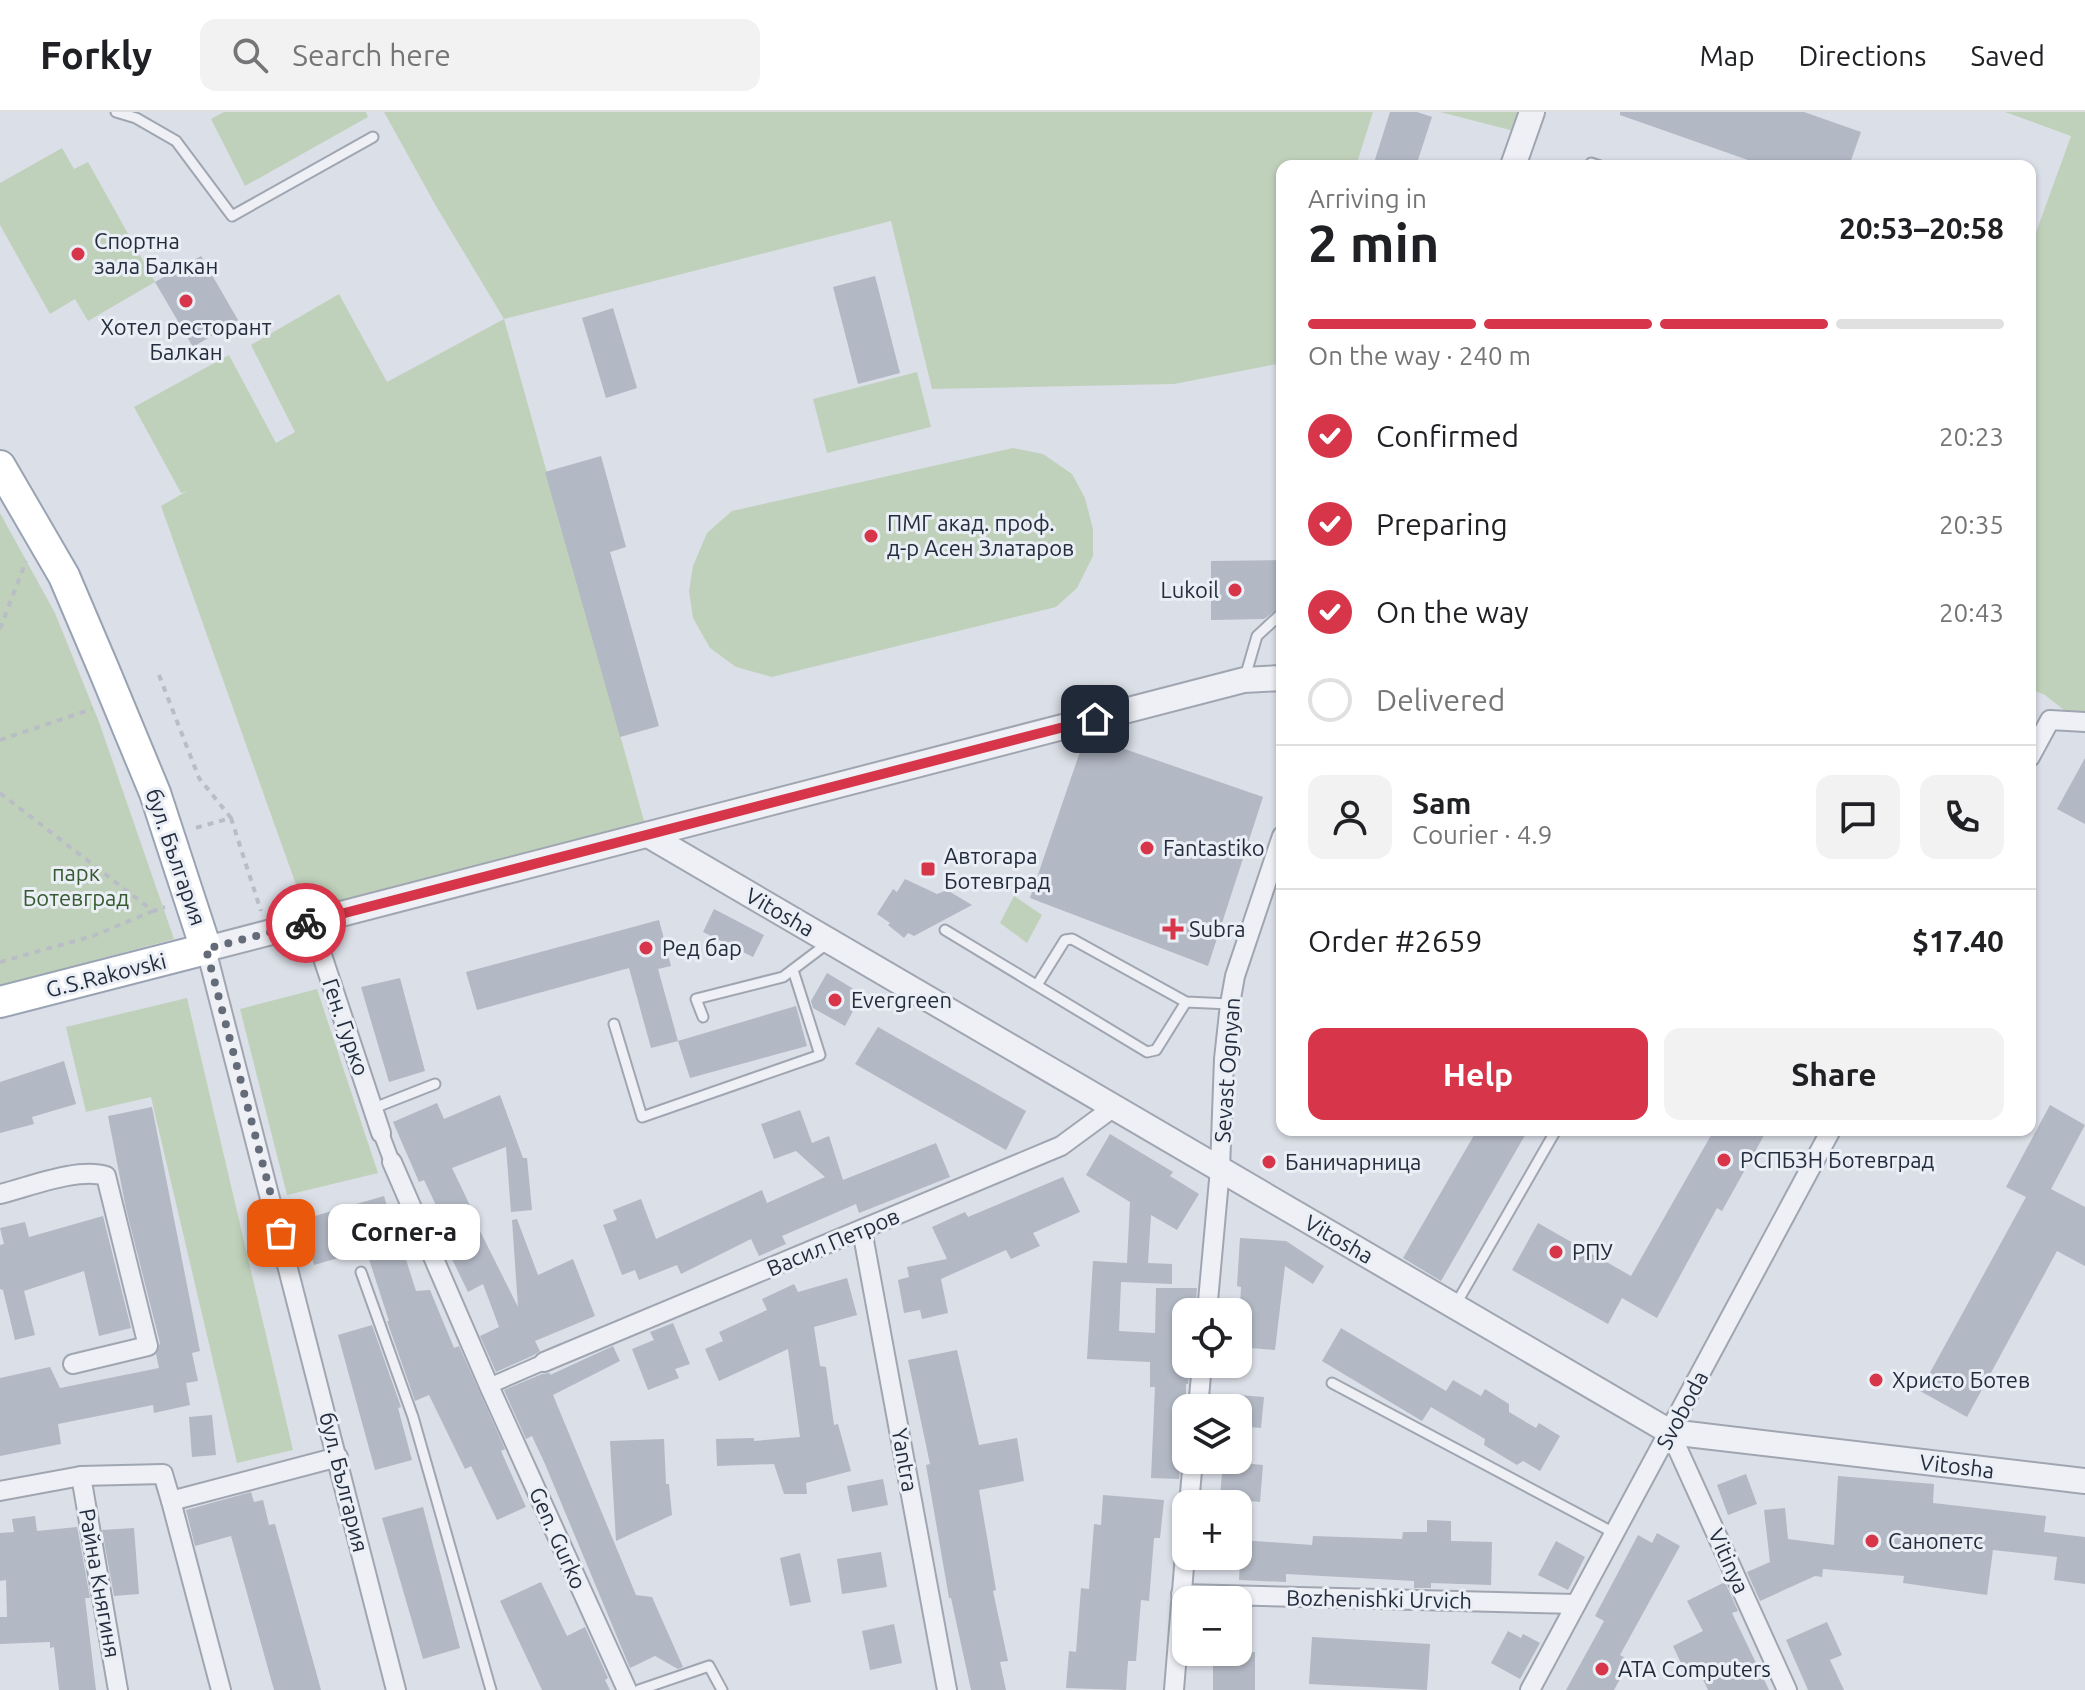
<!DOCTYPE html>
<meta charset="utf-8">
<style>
body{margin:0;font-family:Ubuntu,sans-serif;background:#f2f2f2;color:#202124;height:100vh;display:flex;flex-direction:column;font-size:30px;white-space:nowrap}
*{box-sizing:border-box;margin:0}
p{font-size:26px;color:#757577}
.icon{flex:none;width:44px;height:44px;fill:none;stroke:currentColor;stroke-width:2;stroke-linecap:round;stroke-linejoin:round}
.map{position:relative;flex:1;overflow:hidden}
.details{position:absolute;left:1276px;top:48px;width:760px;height:976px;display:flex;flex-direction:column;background:#fff;border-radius:16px;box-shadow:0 2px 6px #0004}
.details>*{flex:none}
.buttons{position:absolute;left:1172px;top:1186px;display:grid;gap:16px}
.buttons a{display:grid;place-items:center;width:80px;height:80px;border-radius:16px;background:#fff;box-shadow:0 2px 6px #0004;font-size:40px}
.pin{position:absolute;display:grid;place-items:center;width:68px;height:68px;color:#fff;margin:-34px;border-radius:16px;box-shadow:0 4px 12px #0006}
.courier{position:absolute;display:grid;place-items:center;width:80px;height:80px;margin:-40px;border:6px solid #d73549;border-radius:50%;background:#fff;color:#222;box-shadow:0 2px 10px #0007}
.bubble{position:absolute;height:56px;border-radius:16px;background:#fff;box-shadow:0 2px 6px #0004;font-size:26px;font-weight:700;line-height:56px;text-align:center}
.summary em{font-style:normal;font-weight:700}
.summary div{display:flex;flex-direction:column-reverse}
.summary{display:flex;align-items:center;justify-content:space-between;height:136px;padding:0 32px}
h1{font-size:52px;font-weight:700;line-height:60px}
.bar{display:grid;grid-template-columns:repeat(4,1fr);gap:12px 8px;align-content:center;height:96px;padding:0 32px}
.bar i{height:10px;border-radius:6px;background:#e0e0e0}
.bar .on{background:#d73549}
.bar p{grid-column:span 4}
.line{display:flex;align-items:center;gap:20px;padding:0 32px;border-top:2px solid #e0e0e0}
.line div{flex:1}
.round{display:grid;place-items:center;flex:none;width:84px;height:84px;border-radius:16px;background:#f2f2f2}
ol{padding:0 32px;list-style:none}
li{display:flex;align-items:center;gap:24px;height:88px}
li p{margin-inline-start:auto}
li .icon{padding:8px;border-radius:50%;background:#d73549;color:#fff;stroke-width:4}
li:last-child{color:#757577}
li i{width:44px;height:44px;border:4px solid #e0e0e0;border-radius:50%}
.primary-button{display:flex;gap:16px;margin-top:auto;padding:16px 32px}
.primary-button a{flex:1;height:92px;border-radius:16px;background:#d73549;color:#fff;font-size:32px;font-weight:700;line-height:92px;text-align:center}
.primary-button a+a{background:#f2f2f2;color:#202124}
header{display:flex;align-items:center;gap:48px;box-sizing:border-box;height:112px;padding:0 40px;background:#fff;border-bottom:2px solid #e0e0e0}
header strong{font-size:38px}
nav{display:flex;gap:44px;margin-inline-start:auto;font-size:28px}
.search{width:560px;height:72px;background:#f2f2f2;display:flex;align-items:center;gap:20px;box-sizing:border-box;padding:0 28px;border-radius:16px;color:#757577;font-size:30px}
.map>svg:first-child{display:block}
</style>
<header>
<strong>Forkly</strong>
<div class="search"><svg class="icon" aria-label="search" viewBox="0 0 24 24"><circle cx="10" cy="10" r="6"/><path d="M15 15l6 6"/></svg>Search here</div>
<nav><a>Map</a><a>Directions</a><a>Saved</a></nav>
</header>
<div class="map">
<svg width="2085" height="1578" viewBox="0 0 2085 1578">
<rect width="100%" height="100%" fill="#dbdfe7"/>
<g fill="#c0d1bb">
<polygon points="224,0 366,0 368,5 245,74 211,7"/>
<polygon points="384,0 1373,0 1356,54 1282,54 1282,251 1174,272 932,277 891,109 504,207 646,716 324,792 300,784 161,394 187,379 181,381 134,295 229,243 276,331 295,320 251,233 339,182 387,270 504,207 436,94"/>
<polygon points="1440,0 1520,0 1514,19"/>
<polygon points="2005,0 2085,0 2085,600 2064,598 2045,583 2030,577 2030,137 2071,24"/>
<polygon points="62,36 74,57 88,50 155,170 88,209 75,187 50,202 0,113 0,71"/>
<polygon points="917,260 931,315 827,341 813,287"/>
<polygon points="1013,336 1043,342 1072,362 1085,386 1093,417 1093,444 1077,476 1056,495 772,565 736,555 710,536 693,506 689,479 693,454 707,421 732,399"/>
<polygon points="0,401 55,501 99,610 174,827 0,874"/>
<polygon points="1014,784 1042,803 1027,831 1000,811"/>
<polygon points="317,877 378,1061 287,1083 240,897"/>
<polygon points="187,886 293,1338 237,1351 151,985 86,1000 66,915"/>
</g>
<g fill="#b2b8c4">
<polygon points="1390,0 1417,0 1432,5 1416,54 1373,54"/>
<polygon points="1620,0 1804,0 1861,20 1849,54 1765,54 1620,3"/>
<polygon points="201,144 238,208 193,235 155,170"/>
<polygon points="875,164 900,261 858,272 833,175"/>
<polygon points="613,196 637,276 606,286 582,206"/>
<polygon points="601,344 626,435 610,440 659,614 620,625 545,360"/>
<polygon points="1282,448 1282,494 1264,507 1211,508 1211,449"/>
<polygon points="1087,624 1263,685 1208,854 1030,786 1085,625"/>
<polygon points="2085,646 2085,712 2057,697"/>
<polygon points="905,767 937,782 947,778 972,793 914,824 908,821 904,826 888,813 890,811 877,802 893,777 897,780"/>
<polygon points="714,797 764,823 753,845 703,820"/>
<polygon points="659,808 671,854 658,857 678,929 651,936 629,856 477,898 466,860"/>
<polygon points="827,861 862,882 845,914 813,896 811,889"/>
<polygon points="400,866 425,959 389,970 361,875"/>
<polygon points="796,894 807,934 690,966 678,929"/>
<polygon points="878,915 1026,999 1006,1038 855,952"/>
<polygon points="64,949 76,992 32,1005 34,1012 0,1021 0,970"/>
<polygon points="500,983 523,1046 527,1046 532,1098 511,1100 506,1035 452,1056 478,1110 476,1111 518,1195 512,1108 517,1107 538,1163 573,1147 595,1204 535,1229 540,1239 534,1243 496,1260 480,1224 499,1215 483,1172 468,1180 452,1147 460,1144 424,1068 419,1070 393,1010 437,991 444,1007"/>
<polygon points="2050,993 2085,1013 2051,1077 2085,1095 2085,1154 2057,1139 1967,1305 1920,1279 2026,1085 2006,1075"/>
<polygon points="152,995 200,1239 192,1241 198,1269 186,1271 190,1293 154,1301 153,1293 58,1312 61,1332 0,1344 0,1266 50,1255 60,1276 159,1256 156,1242 160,1231 126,1097 108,1004"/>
<polygon points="800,998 812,1031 829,1024 843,1068 936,1031 950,1065 859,1101 856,1092 782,1124 786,1132 759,1144 751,1127 681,1162 677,1153 639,1168 635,1158 622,1163 603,1113 617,1108 613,1098 641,1087 656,1127 762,1078 767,1091 825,1065 796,1039 774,1047 761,1012"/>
<polygon points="1477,1018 1528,1018 1441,1169 1403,1146"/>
<polygon points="1714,1018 1767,1018 1722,1099 1717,1096 1657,1206 1622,1186 1608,1212 1512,1158 1538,1111 1631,1164"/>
<polygon points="1110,1022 1173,1060 1170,1064 1199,1082 1177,1118 1151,1103 1148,1151 1172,1152 1172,1172 1121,1170 1119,1219 1155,1221 1156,1176 1197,1176 1195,1200 1186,1200 1186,1252 1190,1252 1188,1272 1186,1272 1186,1339 1181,1346 1179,1367 1151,1366 1155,1275 1150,1275 1150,1250 1087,1247 1093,1149 1127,1151 1130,1090 1086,1063"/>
<polygon points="1063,1065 1080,1100 1033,1121 1040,1134 1011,1147 1006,1138 941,1167 948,1201 922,1207 920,1198 904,1201 898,1168 909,1165 907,1155 947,1147 932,1115 965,1100 968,1105"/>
<polygon points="384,1084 399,1136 402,1135 416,1179 430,1178 454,1236 459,1234 505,1337 501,1339 526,1395 497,1408 471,1354 465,1357 429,1283 415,1289 387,1209 389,1209 366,1138 314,1153 301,1108"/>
<polygon points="103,1104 131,1216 99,1224 84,1159 24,1179 35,1223 15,1228 3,1178 0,1177 0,1133 4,1132 0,1116 25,1110 29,1125"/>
<polygon points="1240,1126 1286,1129 1324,1154 1313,1172 1285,1154 1275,1238 1238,1235 1241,1175 1237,1174"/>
<polygon points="847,1166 857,1203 814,1215 820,1254 826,1255 834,1313 838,1312 851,1359 806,1371 807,1382 784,1382 774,1352 717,1354 716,1327 754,1326 754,1329 800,1325 788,1237 719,1269 705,1237 723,1229 719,1220 767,1198 762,1187 794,1172 798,1180"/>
<polygon points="673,1211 690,1252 675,1257 679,1266 648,1278 632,1237 654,1228 650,1220"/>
<polygon points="372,1213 401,1295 398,1296 412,1348 375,1358 338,1223"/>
<polygon points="1341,1216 1446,1279 1453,1268 1481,1284 1485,1277 1509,1292 1509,1300 1536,1316 1539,1311 1560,1324 1540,1359 1523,1349 1517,1353 1484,1333 1485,1327 1431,1295 1422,1309 1322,1249"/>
<polygon points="613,1234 620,1249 553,1283 636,1483 652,1485 683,1555 678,1557 655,1544 630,1556 545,1352 532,1324 526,1327 504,1278 542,1262 550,1261 550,1263"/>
<polygon points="957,1238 979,1333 1017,1326 1024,1369 979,1378 996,1478 993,1479 1008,1549 1000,1550 1006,1578 971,1578 951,1486 949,1486 926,1353 930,1352 908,1248"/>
<polygon points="1238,1283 1264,1285 1261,1316 1238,1314"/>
<polygon points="212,1303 216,1343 192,1345 189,1305"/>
<polygon points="664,1327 666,1372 669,1372 672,1403 616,1429 610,1329"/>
<polygon points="1223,1349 1263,1353 1260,1390 1220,1386"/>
<polygon points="1746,1362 1757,1392 1728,1403 1717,1373"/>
<polygon points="1838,1364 1934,1372 1933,1391 2046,1404 2044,1420 2085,1425 2085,1472 2054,1468 2057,1445 1993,1438 1987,1483 1903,1471 1904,1464 1823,1457 1822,1465 1815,1464 1760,1489 1747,1460 1770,1450 1764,1398 1785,1396 1788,1427 1834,1433"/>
<polygon points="883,1367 888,1393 852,1400 847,1374"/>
<polygon points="251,1380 254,1390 263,1388 269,1413 275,1412 321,1578 274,1578 231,1424 195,1434 186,1398"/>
<polygon points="1103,1383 1164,1388 1160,1426 1154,1426 1149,1489 1141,1488 1136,1549 1128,1549 1126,1578 1066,1576 1069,1539 1076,1540 1081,1476 1089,1477 1094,1412 1101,1413"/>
<polygon points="423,1395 460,1536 423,1547 382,1406"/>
<polygon points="35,1404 37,1419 77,1415 78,1419 90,1486 85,1486 96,1578 59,1578 54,1535 50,1536 50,1530 0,1532 0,1505 7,1505 6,1468 0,1469 0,1421 14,1420 12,1407"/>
<polygon points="1427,1408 1451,1409 1451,1429 1492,1430 1491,1473 1431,1471 1431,1476 1414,1476 1414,1469 1286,1462 1286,1470 1239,1468 1241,1428 1312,1433 1313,1424 1402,1427 1403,1420 1427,1420"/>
<polygon points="134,1416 139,1482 114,1484 102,1418"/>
<polygon points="1657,1421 1680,1434 1620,1543 1630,1549 1614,1578 1566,1578 1604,1509 1595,1504 1638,1423 1652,1431"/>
<polygon points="1556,1429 1585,1445 1568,1478 1538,1463"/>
<polygon points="881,1440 887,1475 842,1482 837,1447"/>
<polygon points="800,1441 811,1490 790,1494 780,1446"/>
<polygon points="541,1470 567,1524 585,1515 608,1566 605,1568 610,1578 542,1578 500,1489"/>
<polygon points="1725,1470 1738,1499 1732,1501 1769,1578 1708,1578 1698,1557 1686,1562 1673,1534 1703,1519 1687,1489"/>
<polygon points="1827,1510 1842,1543 1830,1548 1844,1578 1808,1578 1786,1528"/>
<polygon points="894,1512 902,1551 870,1558 862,1519"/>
<polygon points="1508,1519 1521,1526 1523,1522 1540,1531 1520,1567 1491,1551"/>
<polygon points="1312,1525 1430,1532 1427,1578 1309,1572"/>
<rect x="1213" y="1540" width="42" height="38"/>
</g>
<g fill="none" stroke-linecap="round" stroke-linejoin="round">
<g stroke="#a0a6b1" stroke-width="13">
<g id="service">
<polyline points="116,0 136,6 176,29 232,104 373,25"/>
<polyline points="1589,54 1591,51 1600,54"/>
<polyline points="1245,565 1257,524 1282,501"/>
<polyline points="945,818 1147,940 1156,938 1186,890"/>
<polyline points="1037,873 1065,828 1072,827 1186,890 1230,892"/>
<polyline points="703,905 696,887 783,865 828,831"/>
<polyline points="614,912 642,1005 820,943 793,858"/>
<polyline points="374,996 435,972"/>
<polyline points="361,1160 413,1305 491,1578"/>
<polyline points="1456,1192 1556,1018"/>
<polyline points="1332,1271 1616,1422"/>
<polyline points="639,1578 709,1554 722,1578"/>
</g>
</g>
<g stroke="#a0a6b1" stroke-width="18">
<g id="pedestrian">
<polyline points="381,1021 392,1050"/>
<polyline points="489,1274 544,1250"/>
</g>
</g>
<g stroke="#a0a6b1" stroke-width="22">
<g id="minor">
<polyline points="2030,645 2050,608 2085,610"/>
<polyline points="311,810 381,1021"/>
<polyline points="206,837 396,1578"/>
<polyline points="392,1050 489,1274 627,1578"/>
<path d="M0,1082C29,1075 78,1055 106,1064L148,1234L73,1252"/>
<polyline points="862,1118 947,1578"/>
<polyline points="1207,1200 1220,1057 1224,947 1230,892 1235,864 1282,724"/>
<polyline points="544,1250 1061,1034 1114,995"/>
<polyline points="1198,1296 1202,1252"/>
<polyline points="1670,1320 1787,1578"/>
<polyline points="81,1364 118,1578"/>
<polyline points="0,1379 81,1364 163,1362 171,1389 338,1345"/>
<polyline points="171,1389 221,1578"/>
<polyline points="1189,1392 1193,1348"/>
<polyline points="1181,1482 1576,1492"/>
<polyline points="1174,1578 1186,1430"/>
<polyline points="1530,1578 1831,1018"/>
</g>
</g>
<g stroke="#a0a6b1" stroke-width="28">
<g id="tertiary">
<polyline points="1513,54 1532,0"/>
<polyline points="648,723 1670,1320 2085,1369"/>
<polyline points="206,837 1244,568 1282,566"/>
</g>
</g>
<g stroke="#99a3b3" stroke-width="34">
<polyline id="primary" points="0,354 64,464 104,558 155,681 206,837 0,890"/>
</g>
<g stroke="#b9bdc5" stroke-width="4" stroke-dasharray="6 6" stroke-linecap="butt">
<polyline points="0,517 26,449"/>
<polyline points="159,563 199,666 231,706 195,716"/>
<polyline points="0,628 92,597"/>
<polyline points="0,681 153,799 165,795"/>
<polyline points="231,706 261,799"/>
<polyline points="0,850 93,824 153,799"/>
</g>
<use href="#service" stroke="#eef0f5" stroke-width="9"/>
<use href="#pedestrian" stroke="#eef0f5" stroke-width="14"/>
<use href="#minor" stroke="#eef0f5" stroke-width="18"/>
<use href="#tertiary" stroke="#eef0f5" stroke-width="24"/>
<use href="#primary" stroke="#fff" stroke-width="30"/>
</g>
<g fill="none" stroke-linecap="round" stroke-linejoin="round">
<polyline stroke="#646b79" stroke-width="8" stroke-dasharray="0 14.4" points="281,1121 206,837 306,811"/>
<polyline stroke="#d73549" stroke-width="10" points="306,811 1095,607"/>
</g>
<g fill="#d73549" stroke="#eaeef5" stroke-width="3">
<circle cx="78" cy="142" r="8"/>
<circle cx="186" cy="189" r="8"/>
<circle cx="871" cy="424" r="8"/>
<circle cx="1235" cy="478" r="8"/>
<circle cx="1147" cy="736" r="8"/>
<rect x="920" y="749" width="16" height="16" rx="4"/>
<path d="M1169 805h8v8h8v8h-8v8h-8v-8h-8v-8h8z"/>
<circle cx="646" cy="836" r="8"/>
<circle cx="835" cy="888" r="8"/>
<circle cx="1724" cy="1048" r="8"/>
<circle cx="1269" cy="1050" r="8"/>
<circle cx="1556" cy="1140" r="8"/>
<circle cx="1876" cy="1268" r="8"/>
<circle cx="1872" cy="1429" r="8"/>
<circle cx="1602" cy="1557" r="8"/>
</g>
<g text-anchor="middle" stroke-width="6" stroke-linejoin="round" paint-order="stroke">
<g font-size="22" fill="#242d3e" stroke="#eaeef5" text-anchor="start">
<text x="94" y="137">Спортна<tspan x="94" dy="25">зала Балкан</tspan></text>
<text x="186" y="223" text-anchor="middle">Хотел ресторант<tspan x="186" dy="25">Балкан</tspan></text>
<text x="887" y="419">ПМГ акад. проф.<tspan x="887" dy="25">д-р Асен Златаров</tspan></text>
<text x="1219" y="486" text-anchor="end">Lukoil</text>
<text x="1163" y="744">Fantastiko</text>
<text x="944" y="752">Автогара<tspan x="944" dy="25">Ботевград</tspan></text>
<text x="1189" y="825">Subra</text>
<text x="662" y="844">Ред бар</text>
<text x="851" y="896">Evergreen</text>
<text x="1740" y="1056">РСПБЗН Ботевград</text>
<text x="1285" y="1058">Баничарница</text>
<text x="1572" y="1148">РПУ</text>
<text x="1892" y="1276">Христо Ботев</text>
<text x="1888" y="1437">Санопетс</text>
<text x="1618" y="1565">ATA Computers</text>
</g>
<g font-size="22" fill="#242d3e" stroke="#eaeef5">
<text transform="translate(176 745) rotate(71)" y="8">бул. България</text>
<text transform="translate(780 800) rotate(30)" y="8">Vitosha</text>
<text transform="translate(106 863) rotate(-14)" y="8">G.S.Rakovski</text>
<text transform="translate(346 915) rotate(71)" y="8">Ген. Гурко</text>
<text transform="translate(1227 958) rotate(-86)" y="8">Sevast Ognyan</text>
<text transform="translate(1339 1127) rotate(30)" y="8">Vitosha</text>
<text transform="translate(833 1130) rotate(-23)" y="8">Васил Петров</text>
<text transform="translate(1682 1298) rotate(-62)" y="8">Svoboda</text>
<text transform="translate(905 1348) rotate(80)" y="8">Yantra</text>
<text transform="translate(1957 1354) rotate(7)" y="8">Vitosha</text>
<text transform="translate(344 1370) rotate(76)" y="8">бул. България</text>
<text transform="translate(558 1426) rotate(66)" y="8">Gen. Gurko</text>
<text transform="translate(1729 1449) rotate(66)" y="8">Vitinya</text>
<text transform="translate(100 1471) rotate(80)" y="8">Райна Княгиня</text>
<text transform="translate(1379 1487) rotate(1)" y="8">Bozhenishki Urvich</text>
</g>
<g font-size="22" fill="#375a30" stroke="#eaeef5">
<text x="76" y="769">парк<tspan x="76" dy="25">Ботевград</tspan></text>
</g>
</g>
</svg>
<div class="buttons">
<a><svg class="icon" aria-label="locate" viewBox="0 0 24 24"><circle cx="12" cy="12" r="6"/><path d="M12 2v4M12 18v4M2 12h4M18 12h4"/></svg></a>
<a><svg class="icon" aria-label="layers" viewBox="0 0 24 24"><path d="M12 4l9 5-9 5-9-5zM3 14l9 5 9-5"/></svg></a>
<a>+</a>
<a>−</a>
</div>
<div class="pin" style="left:281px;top:1121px;background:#ea580c"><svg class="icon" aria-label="bag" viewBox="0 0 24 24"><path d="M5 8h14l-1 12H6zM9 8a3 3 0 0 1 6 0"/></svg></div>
<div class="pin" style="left:1095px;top:607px;background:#1f2937"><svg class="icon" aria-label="home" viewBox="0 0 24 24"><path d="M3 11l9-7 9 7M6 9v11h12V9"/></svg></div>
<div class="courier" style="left:306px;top:811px"><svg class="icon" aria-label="bike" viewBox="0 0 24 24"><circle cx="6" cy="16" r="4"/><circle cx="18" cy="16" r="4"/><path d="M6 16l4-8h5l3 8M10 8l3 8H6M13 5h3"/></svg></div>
<div class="bubble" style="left:328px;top:1092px;width:152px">Corner-a</div>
<section class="details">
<div class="summary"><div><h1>2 min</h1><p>Arriving in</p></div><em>20:53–20:58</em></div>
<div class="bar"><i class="on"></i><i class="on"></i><i class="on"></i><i></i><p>On the way · 240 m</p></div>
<ol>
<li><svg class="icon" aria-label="check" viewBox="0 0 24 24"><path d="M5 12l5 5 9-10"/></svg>Confirmed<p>20:23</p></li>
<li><svg class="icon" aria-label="check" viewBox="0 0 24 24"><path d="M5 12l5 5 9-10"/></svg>Preparing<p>20:35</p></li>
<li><svg class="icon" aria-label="check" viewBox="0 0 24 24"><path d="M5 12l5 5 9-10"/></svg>On the way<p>20:43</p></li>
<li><i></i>Delivered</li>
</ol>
<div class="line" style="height:144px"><a class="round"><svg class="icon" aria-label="person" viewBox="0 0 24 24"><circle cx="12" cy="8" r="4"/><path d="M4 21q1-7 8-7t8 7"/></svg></a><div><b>Sam</b><p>Courier · 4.9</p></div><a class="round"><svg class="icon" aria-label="chat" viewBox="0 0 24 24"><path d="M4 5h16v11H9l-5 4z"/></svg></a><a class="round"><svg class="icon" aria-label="phone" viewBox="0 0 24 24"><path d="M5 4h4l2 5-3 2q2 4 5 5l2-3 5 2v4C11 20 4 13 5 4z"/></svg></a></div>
<div class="line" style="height:104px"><div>Order #2659</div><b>$17.40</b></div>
<div class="primary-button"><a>Help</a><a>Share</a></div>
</section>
</div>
